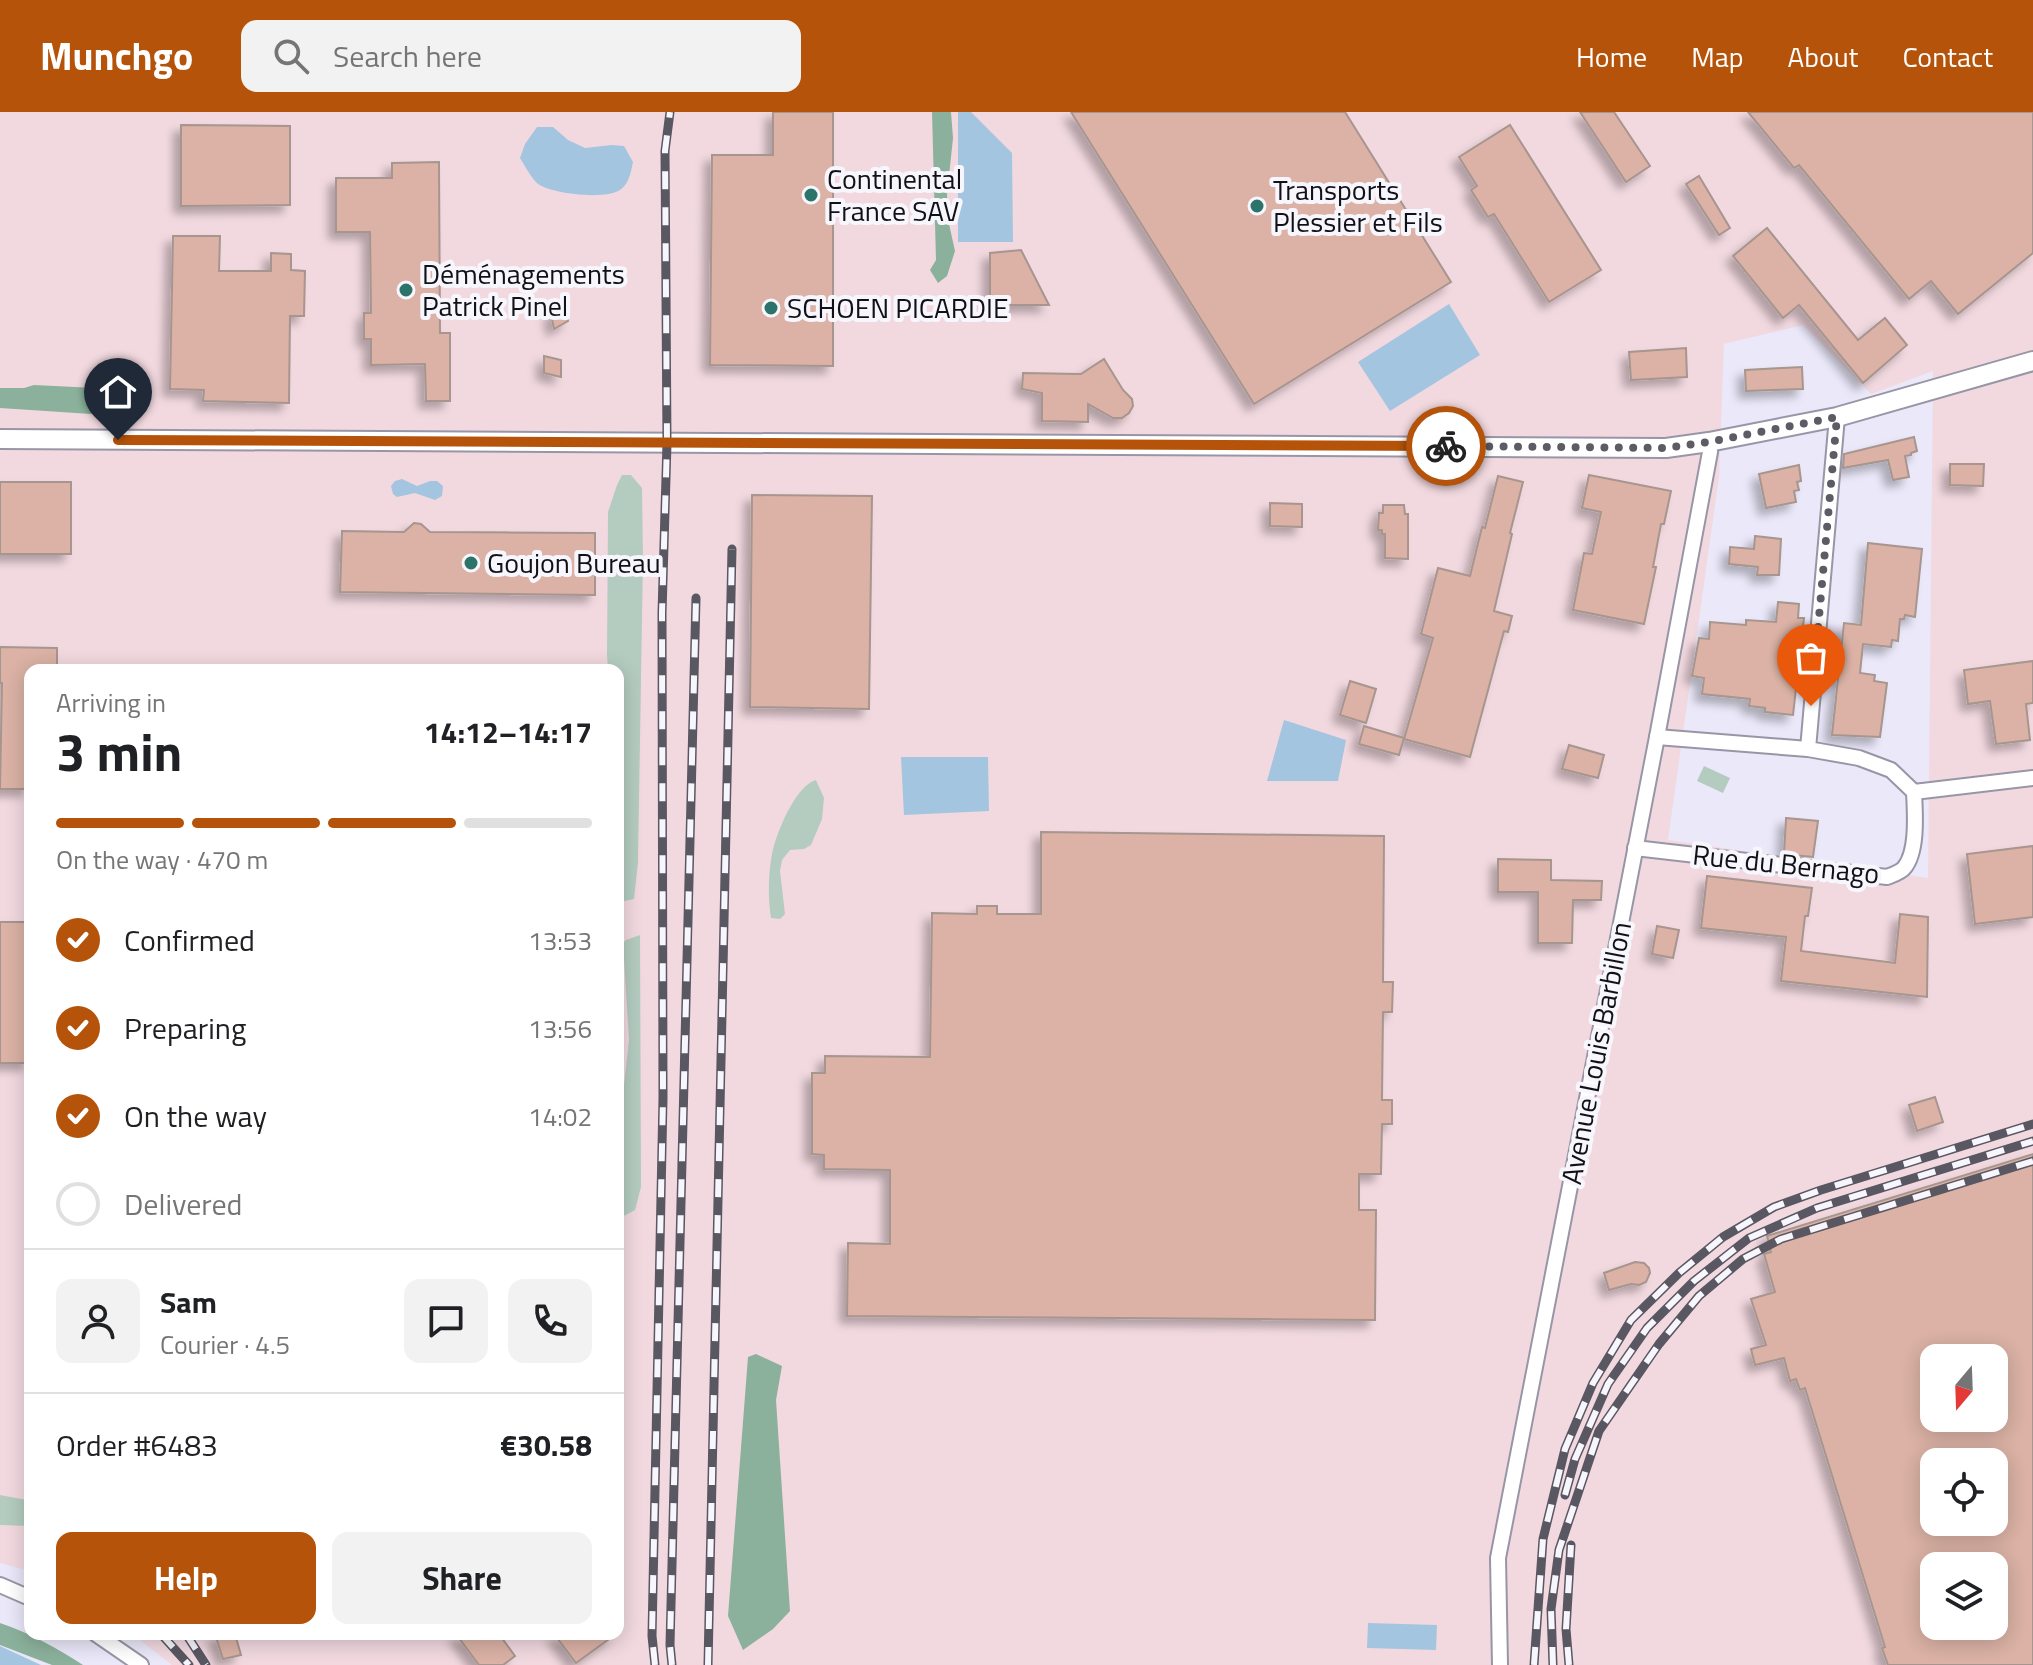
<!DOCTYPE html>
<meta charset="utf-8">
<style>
body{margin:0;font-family:"Titillium Web",sans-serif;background:#f2f2f2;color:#202124;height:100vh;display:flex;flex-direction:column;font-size:30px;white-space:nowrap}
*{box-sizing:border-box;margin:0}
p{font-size:26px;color:#757577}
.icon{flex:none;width:44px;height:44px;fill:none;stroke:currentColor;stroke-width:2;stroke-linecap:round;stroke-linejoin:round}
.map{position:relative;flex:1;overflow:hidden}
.details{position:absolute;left:24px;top:552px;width:600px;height:976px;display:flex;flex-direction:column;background:#fff;border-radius:16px;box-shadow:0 4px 20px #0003}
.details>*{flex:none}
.needle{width:52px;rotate:199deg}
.tools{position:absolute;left:1920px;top:1232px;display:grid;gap:16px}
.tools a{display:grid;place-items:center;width:88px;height:88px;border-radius:16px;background:#fff;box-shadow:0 4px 20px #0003;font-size:40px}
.pin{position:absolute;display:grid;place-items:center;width:68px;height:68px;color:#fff;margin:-82px -34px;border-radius:50% 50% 50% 0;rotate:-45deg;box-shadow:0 0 8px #0007}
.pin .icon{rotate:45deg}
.courier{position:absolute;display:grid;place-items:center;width:80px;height:80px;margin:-40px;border:6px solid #b45309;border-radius:50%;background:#fff;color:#222;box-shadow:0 2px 10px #0007}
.headline em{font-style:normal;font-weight:700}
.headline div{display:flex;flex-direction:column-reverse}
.headline{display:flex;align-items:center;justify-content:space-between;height:136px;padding:0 32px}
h1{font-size:52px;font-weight:700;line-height:60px}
.bar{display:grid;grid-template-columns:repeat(4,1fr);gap:12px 8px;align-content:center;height:96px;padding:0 32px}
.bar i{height:10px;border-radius:6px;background:#e0e0e0}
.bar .selected{background:#b45309}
.bar p{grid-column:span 4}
.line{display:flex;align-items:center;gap:20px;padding:0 32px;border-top:2px solid #e0e0e0}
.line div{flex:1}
.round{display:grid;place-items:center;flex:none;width:84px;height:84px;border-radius:16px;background:#f2f2f2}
ol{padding:0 32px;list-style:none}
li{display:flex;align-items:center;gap:24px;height:88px}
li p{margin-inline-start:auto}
li .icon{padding:8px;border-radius:50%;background:#b45309;color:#fff;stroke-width:4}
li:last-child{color:#757577}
li i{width:44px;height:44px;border:4px solid #e0e0e0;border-radius:50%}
.primary-button{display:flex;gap:16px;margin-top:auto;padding:16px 32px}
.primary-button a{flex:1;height:92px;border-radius:16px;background:#b45309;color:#fff;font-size:32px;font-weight:700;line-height:92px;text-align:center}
.primary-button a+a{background:#f2f2f2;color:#202124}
header{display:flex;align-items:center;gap:48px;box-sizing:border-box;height:112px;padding:0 40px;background:#b45309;color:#fff}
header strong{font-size:38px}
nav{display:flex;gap:44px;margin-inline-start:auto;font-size:28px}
.search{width:560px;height:72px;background:#f2f2f2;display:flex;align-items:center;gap:20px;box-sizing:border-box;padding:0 28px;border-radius:16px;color:#757577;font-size:30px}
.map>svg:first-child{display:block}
</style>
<header>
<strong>Munchgo</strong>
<div class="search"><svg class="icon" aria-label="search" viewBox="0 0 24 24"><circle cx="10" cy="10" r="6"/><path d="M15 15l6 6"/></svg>Search here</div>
<nav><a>Home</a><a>Map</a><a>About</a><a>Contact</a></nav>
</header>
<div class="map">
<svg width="2033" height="1553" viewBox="0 0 2033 1553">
<defs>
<filter id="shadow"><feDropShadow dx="-7" dy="7" stdDeviation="4" flood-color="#0004"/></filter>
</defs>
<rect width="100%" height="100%" fill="#eae8f9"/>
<path fill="#f2d9e0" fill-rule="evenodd" d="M0,0H2033V1553H172L132,1522H618V558H30V1459L0,1451ZM1803,213L1871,282L1933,259L1928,766L1668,728L1719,365L1724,232ZM1934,1246H1994V1306H1934ZM1934,1350H1994V1410H1934ZM1934,1454H1994V1514H1934Z"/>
<g fill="#b4ccbf">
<polygon points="622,363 631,363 642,376 643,447 638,750 634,787 620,790 618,786 618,558 608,558 607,543 608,400 617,373"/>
<polygon points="1704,654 1730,666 1723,681 1697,669"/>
<path d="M816,668L824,686L822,707L811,733L804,737L790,738L782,748L780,759L785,802L780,807L771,806C768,786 768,763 772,742C776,722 795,674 816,668Z"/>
<polygon points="640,823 641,1075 635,1098 622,1105 620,1009 629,928 623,831 626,828"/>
<polygon points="0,1383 27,1388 30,1386 30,1414 0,1413"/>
</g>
<g fill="#8bb19c">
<polygon points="932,0 951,0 953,26 947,83 949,112 955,139 947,164 938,171 930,158 936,148"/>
<polygon points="34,273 116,277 126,286 122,297 106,303 0,296 0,276 24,276"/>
<polygon points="756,1242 782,1254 776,1288 790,1499 773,1517 743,1538 728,1504 748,1245"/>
<path d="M0,1511C30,1521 57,1536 83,1553H52L0,1533Z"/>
</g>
<g fill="#a4c5df">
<polygon points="958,0 971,0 1012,41 1013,130 958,130"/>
<path d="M537,15H553L568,28L585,36L612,33L624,34L633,50C631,60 629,72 620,78C605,88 553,82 538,72C531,66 525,54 520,46L525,32Z"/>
<polygon points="1449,192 1480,243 1390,299 1358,250"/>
<polygon points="402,367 417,374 430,369 437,369 443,374 442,384 435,388 415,381 397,385 393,382 391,374 395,369"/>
<polygon points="1284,608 1346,628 1338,669 1267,669"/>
<polygon points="901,645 988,645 989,699 904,703"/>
<polygon points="1368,1511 1437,1513 1436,1538 1367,1536"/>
<polygon points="0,1534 41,1553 0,1553"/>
</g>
<g fill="#dbb2a5" stroke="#a7958f" stroke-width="2" fill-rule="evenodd" filter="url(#shadow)">
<polygon points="773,0 833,0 833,254 710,253 712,43 773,43"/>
<polygon points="1071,0 1345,0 1451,170 1254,292"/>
<polygon points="1580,0 1614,0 1650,54 1626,70"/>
<polygon points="1748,0 2033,0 2033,141 1958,202 1931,169 1909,187 1799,53 1794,56"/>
<polygon points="181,13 290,14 290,93 181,94"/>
<polygon points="1510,13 1601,158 1549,190 1494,102 1488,105 1471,78 1477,74 1459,45"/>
<polygon points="439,50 440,221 450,221 450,289 426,289 425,252 371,253 371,227 364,227 364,201 371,201 370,120 336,120 336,66 392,66 392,51"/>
<polygon points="1699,64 1730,116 1719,123 1686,72"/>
<polygon points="1767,116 1858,228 1885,206 1907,233 1863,271 1799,193 1783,206 1733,144"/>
<polygon points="173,124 220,124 219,159 271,159 271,141 291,142 291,158 305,159 304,204 290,204 289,291 203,289 204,278 170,277"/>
<polygon points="1021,138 1049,193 990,193 990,141"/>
<polygon points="564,194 568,209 554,217 551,202"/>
<polygon points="1686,236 1687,265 1631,268 1629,240"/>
<polygon points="544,244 561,248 561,265 544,261"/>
<polygon points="1104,247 1123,278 1132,287 1133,294 1129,301 1122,306 1113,306 1088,292 1088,310 1042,309 1042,281 1022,277 1023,261 1081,262"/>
<polygon points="1802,255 1803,277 1746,279 1745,258"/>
<polygon points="1914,325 1917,339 1911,341 1911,343 1905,344 1909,365 1893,368 1888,348 1843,356 1844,342"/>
<polygon points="1950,352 1984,352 1983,374 1950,373"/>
<polygon points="1799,353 1801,369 1797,370 1799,378 1794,379 1796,390 1766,396 1759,362"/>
<polygon points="1589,363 1671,379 1664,412 1661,412 1653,455 1656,455 1644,512 1573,498 1584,441 1592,442 1601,400 1582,396"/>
<polygon points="1498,364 1523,370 1510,421 1512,422 1494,499 1512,504 1508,520 1504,519 1470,645 1404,627 1433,526 1421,522 1438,456 1470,464 1482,415 1485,416"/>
<rect x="0" y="370" width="71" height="72"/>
<polygon points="752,383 872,384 869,597 750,595"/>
<polygon points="1270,391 1302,392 1302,415 1270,414"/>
<polygon points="1383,393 1404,393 1405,402 1408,402 1408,447 1385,446 1385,422 1382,422 1382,418 1378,418 1379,401 1383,401"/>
<polygon points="414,411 421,412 430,420 595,421 595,483 340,480 342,419 404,420"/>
<polygon points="1755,424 1781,427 1779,463 1757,463 1758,455 1729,452 1730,435 1754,437"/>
<polygon points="1868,431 1922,437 1915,505 1905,503 1904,507 1900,507 1898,529 1892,528 1891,535 1863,532 1860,561 1875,563 1874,569 1887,571 1880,625 1832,623 1844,511 1861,513"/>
<polygon points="1778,490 1799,492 1798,506 1804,506 1793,603 1765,600 1765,596 1749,594 1750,587 1702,582 1704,566 1692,564 1699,526 1709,527 1710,510 1746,513 1746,508 1776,510"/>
<polygon points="0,535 57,536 57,558 30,558 30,677 0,677 2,571 0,571"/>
<polygon points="2033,549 2033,591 2026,592 2030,628 1996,632 1990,589 1968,592 1964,558"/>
<polygon points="1350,569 1376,577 1366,611 1340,603"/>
<polygon points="1364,614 1404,626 1399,643 1359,632"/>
<polygon points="1569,633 1604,643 1598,666 1562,657"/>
<polygon points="1786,706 1818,709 1813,745 1784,742"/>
<polygon points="1041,720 1384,724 1383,870 1393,870 1392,900 1383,900 1382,988 1392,988 1392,1012 1382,1012 1381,1062 1359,1062 1359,1098 1376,1098 1375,1208 847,1204 848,1131 890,1132 890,1058 824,1057 824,1043 812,1042 812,961 825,961 825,944 930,945 932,801 977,802 977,794 997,794 997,802 1041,802"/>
<polygon points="2033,734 2033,805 1975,812 1967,742"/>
<polygon points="1498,747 1551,748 1551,768 1602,769 1601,788 1573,788 1572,831 1538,831 1538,780 1498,780"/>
<polygon points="1707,764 1812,776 1808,804 1805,804 1801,839 1895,851 1900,802 1928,805 1927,885 1781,869 1786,825 1701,816"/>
<rect x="0" y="810" width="30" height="141"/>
<polygon points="1657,814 1679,818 1673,846 1652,842"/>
<polygon points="1935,985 1943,1010 1917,1019 1909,993"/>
<path d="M2033,1042V1553H1888L1882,1536L1885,1535L1805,1276L1800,1278L1796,1267L1790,1269L1784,1246L1755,1253L1751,1237L1766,1233L1751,1187L1775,1180L1764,1142L1771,1140L1767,1124ZM1934,1246H1994V1306H1934ZM1934,1350H1994V1410H1934ZM1934,1454H1994V1514H1934Z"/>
<polygon points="1635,1150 1644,1151 1649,1156 1650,1161 1646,1170 1639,1173 1631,1172 1609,1178 1604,1161"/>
<polygon points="215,1522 235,1522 241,1543 223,1547"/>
<polygon points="456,1522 499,1522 515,1544 503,1553 479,1553"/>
<polygon points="554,1522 616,1522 576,1551"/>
</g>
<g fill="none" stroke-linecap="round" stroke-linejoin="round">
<g stroke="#9896a6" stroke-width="18">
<g id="minor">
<polyline points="1657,625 1808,637 1859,646 1891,658 1914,680 2033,666"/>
<polyline points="1808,637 1837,305"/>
<path d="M1635,736L1887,765C1892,763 1901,760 1904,756C1918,740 1915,701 1914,680"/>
<polyline points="0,1473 30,1486"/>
<polyline points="96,1522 141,1553"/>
<polyline points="1500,1553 1498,1446 1657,625 1710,340 1709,330"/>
</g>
</g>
<g stroke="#9896a6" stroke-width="22">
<polyline id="tertiary" points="0,327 1666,336 1709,330 1837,305 2033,249"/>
</g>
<use href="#minor" stroke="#fff" stroke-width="14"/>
<use href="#tertiary" stroke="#fff" stroke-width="18"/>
<g stroke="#595761" stroke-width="9">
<g id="rail">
<polyline points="1565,1383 1575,1347 1608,1272 1647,1216 1694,1169 1749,1126 1817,1096 2033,1029"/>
<polyline points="161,1522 189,1553"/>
<polyline points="186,1522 206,1553"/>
<polyline points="655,1553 652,1524 663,986 662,501 667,331 665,39 670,0"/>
<polyline points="672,1553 670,1533 696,486"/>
<polyline points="708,1553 732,437"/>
<polyline points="1534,1553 1543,1427 1565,1337 1593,1271 1631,1208 1679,1161 1723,1125 1774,1095 1821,1078 2033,1012"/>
<polyline points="1553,1553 1551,1497 1559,1438 1599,1319 1659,1232 1699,1184 1743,1147 1781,1127 2033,1049"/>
<polyline points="1569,1553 1566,1517 1571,1433"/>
</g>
</g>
<use href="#rail" stroke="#f7f6fd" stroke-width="6" stroke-dasharray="18" stroke-linecap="butt"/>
</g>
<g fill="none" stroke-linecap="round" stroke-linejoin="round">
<polyline stroke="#5d5c65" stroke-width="8" stroke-dasharray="0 14.4" points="1446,334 1666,336 1709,330 1837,305 1811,594"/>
<polyline stroke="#b45309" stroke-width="10" points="118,328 1446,334"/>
</g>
<g fill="#2c7369" stroke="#f7f6fd" stroke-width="3">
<circle cx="811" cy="83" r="8"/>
<circle cx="1257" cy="94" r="8"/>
<circle cx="406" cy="178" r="8"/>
<circle cx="771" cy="196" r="8"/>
<circle cx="471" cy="451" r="8"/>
</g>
<g text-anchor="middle" stroke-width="8" stroke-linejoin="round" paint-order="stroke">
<g font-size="28" fill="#111016" stroke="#f7f6fd" text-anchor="start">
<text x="827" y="77">Continental<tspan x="827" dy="32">France SAV</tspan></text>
<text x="1273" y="88">Transports<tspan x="1273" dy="32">Plessier et Fils</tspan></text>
<text x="422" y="172">Déménagements<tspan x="422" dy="32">Patrick Pinel</tspan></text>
<text x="787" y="206">SCHOEN PICARDIE</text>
<text x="487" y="461">Goujon Bureau</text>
</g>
<g font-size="28" fill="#111016" stroke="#f7f6fd">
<text transform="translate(1786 752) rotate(6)" y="10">Rue du Bernago</text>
<text transform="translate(1596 941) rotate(-79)" y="10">Avenue Louis Barbillon</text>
</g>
</g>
</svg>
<div class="tools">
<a><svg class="needle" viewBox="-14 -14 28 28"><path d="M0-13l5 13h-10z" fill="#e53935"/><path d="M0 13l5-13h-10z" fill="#757577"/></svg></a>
<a><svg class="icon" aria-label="locate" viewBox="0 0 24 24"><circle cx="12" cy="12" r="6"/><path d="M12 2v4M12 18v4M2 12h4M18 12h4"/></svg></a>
<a><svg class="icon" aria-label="layers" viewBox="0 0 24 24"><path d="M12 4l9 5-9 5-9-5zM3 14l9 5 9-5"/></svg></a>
</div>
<div class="pin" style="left:1811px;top:594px;background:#ea580c"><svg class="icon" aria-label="bag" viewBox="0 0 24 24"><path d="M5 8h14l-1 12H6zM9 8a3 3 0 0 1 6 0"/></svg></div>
<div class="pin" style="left:118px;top:328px;background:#1f2937"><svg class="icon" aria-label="home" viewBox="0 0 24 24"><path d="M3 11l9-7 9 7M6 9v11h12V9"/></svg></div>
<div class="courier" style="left:1446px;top:334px"><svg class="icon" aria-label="bike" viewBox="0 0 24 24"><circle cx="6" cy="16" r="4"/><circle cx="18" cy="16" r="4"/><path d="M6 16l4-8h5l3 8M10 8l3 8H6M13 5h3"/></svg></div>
<section class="details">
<div class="headline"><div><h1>3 min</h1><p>Arriving in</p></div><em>14:12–14:17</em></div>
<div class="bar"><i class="selected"></i><i class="selected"></i><i class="selected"></i><i></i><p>On the way · 470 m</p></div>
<ol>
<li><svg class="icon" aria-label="check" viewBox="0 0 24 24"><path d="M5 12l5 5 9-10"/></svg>Confirmed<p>13:53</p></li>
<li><svg class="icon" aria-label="check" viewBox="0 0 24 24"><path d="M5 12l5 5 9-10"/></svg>Preparing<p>13:56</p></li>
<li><svg class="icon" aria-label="check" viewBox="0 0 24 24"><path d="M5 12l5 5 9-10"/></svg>On the way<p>14:02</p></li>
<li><i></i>Delivered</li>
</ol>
<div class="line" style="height:144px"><a class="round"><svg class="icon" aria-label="person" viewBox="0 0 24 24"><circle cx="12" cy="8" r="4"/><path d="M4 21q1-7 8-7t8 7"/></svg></a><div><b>Sam</b><p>Courier · 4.5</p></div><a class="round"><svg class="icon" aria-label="chat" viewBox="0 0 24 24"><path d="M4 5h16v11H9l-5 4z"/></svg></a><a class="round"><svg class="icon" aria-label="phone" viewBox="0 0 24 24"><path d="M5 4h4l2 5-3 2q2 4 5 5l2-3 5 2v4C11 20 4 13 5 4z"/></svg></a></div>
<div class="line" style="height:104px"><div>Order #6483</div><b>€30.58</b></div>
<div class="primary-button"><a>Help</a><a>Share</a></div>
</section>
</div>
